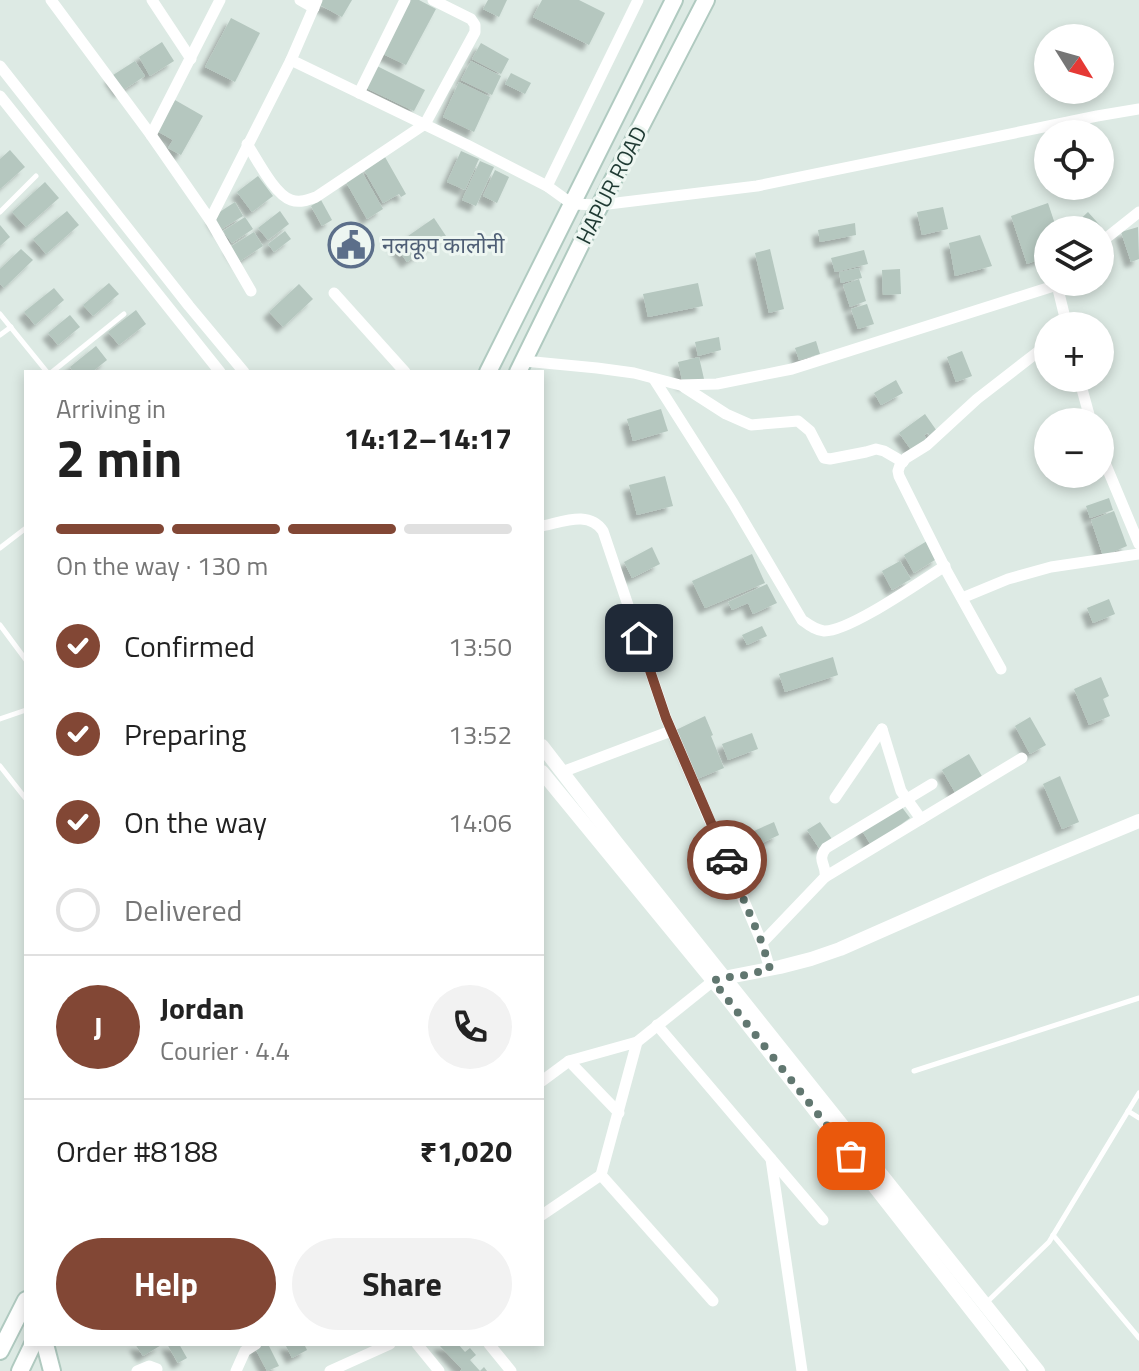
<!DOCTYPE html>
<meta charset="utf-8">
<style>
body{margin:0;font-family:"Titillium Web","Noto Sans Devanagari",sans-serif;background:#f2f2f2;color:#222;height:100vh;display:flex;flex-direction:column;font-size:30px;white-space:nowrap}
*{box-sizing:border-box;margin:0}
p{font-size:26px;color:#767676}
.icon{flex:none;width:44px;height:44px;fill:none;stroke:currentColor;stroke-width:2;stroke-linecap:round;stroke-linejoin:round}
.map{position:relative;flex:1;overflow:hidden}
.sheet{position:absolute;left:24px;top:370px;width:520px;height:976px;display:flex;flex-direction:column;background:#fff;border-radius:0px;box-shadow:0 4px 12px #0003}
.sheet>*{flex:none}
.needle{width:52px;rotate:127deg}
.buttons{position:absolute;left:1034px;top:24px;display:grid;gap:16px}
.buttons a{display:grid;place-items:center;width:80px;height:80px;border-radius:50%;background:#fff;box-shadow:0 4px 12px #0003;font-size:40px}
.pin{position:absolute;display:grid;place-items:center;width:68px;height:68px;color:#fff;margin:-34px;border-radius:16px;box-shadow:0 4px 12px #0006}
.courier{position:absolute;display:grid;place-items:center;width:80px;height:80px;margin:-40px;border:6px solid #824735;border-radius:50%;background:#fff;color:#222;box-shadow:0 2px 10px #0007}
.overview em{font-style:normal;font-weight:700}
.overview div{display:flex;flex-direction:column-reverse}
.overview{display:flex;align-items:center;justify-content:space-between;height:136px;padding:0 32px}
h1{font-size:52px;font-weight:700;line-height:60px}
.bar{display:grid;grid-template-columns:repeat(4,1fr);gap:12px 8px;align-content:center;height:96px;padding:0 32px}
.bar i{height:10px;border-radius:6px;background:#e0e0e0}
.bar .active{background:#824735}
.bar p{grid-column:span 4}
.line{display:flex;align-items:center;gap:20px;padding:0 32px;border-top:2px solid #e0e0e0}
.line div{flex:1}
.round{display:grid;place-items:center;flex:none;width:84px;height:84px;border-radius:42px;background:#f2f2f2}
ol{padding:0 32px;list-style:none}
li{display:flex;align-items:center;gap:24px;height:88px}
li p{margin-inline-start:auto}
li .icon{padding:8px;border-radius:50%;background:#824735;color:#fff;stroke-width:4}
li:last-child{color:#767676}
li i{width:44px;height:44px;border:4px solid #e0e0e0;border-radius:50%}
.button{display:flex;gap:16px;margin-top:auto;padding:16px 32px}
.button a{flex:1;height:92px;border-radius:48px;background:#824735;color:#fff;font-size:32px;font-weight:700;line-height:92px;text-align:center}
.button a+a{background:#f2f2f2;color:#222}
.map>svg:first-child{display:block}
</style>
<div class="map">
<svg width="1139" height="1371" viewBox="0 0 1139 1371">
<defs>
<filter id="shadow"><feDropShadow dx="-6" dy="6" stdDeviation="2" flood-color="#0004"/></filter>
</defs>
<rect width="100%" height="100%" fill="#ddeae4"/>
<g fill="#b5c7bf" filter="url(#shadow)">
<polygon points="320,0 352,0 342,17 318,4"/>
<polygon points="409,0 419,0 436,9 406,65 381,53"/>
<polygon points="488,0 507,0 499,17 483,9"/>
<polygon points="542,0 579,0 605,13 589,45 533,17"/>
<polygon points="231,18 260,33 235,82 205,67"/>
<polygon points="162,42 174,61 150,76 139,57"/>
<polygon points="481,43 509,59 501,74 472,59"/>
<polygon points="135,61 145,76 120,92 110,77"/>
<polygon points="471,61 501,76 492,95 461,80"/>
<polygon points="375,65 425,90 414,111 364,87"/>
<polygon points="511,73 531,83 525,94 505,84"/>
<polygon points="459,82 490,97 474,132 443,117"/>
<polygon points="175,100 203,116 181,155 168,148 173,140 157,131"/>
<polygon points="10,150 25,167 0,189 0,159"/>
<polygon points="461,151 479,159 465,190 447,182"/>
<polygon points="385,157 406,194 401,197 399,194 383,203 364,170"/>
<polygon points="480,161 494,167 476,206 462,200"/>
<polygon points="495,170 509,177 497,203 483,196"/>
<polygon points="362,172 383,209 367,219 346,182"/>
<polygon points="258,176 273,196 252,212 237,192"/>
<polygon points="45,182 59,198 26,227 12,212"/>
<polygon points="321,200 332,220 322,226 311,206"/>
<polygon points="235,202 243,216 220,230 212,217"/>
<polygon points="1048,203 1057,230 1048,230 1048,256 1027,264 1011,216"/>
<polygon points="943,207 948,229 922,235 917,212"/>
<polygon points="67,211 79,225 46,254 33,239"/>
<polygon points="280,211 289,224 268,240 258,228"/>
<polygon points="1088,212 1105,231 1100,236 1100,230 1076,230 1073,226"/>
<polygon points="245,217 253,229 232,243 223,231"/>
<polygon points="434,218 446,236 407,262 395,245"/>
<polygon points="855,223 856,235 820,242 818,230"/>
<polygon points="0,225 10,237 0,246"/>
<polygon points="1138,227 1139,259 1131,262 1121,232"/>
<polygon points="285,231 291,239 274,252 268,244"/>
<polygon points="254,232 263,246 240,261 230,247"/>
<polygon points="980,235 992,266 955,276 949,243"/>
<polygon points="21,249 33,260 4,288 0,284 0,269"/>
<polygon points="770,249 784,309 769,313 755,253"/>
<polygon points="864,250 868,264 835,272 831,258"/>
<polygon points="859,268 862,278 841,283 839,272"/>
<polygon points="900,269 901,294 883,295 882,270"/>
<polygon points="859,279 866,301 850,307 843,285"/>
<polygon points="109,283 119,294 93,316 83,305"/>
<polygon points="698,283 703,306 648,317 643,294"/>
<polygon points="299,284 313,299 283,327 269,312"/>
<polygon points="54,288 64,300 35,325 24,312"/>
<polygon points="867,304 874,324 858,329 851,309"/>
<polygon points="136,310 146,324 119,345 108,332"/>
<polygon points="70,315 80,327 58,345 48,333"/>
<polygon points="719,337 721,350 698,356 695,342"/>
<polygon points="816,341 820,354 799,360 795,348"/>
<polygon points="96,346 107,360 92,372 73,372 70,367"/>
<polygon points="962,351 972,376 956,382 947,357"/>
<polygon points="699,357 704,379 683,384 678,362"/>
<polygon points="896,380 903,393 881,405 874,393"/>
<polygon points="661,409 668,431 633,441 627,419"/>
<polygon points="925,414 939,434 932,439 928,433 924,435 928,441 912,451 899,433"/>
<polygon points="665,476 673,506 637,515 629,485"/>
<polygon points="1109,498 1113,510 1090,518 1086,506"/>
<polygon points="1114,511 1127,546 1103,556 1091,520"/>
<polygon points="927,541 938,558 914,573 904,555"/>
<polygon points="652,547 660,564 632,578 624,562"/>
<polygon points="752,554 765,583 705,608 692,581"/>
<polygon points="900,561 911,579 892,590 882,571"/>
<polygon points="767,584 777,603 753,614 748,603 732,610 728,602"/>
<polygon points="1109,599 1115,614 1093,623 1087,608"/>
<polygon points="762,626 767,636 747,645 742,635"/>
<polygon points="833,657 838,675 785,692 779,674"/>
<polygon points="1101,677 1109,696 1103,699 1110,716 1089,725 1074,689"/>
<polygon points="705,716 713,735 711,736 724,768 697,779 676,730"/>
<polygon points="1030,717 1046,745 1030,754 1015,726"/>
<polygon points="752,733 758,749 728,760 722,744"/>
<polygon points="969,754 983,778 956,794 942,770"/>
<polygon points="1060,776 1079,822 1062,829 1043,784"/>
<polygon points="901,806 910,818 871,845 861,829"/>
<polygon points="774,822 779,835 760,844 754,831"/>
<polygon points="820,822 832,839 819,848 807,830"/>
<polygon points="135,1344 163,1344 143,1356"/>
<polygon points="167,1344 179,1344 187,1358 178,1363"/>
<polygon points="258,1344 268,1344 279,1366 267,1371 254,1346"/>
<polygon points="285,1344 304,1344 307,1350 292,1358"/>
<polygon points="441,1344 458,1344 465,1352 470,1348 476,1355 470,1360 480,1371 484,1367 487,1371 460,1371 462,1369 439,1345"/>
</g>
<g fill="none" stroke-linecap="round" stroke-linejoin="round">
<g stroke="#b0cac0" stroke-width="20">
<g id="secondary">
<polyline points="488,372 674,0"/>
<polyline points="518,372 597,211 706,0"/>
<polyline points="45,1344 52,1371"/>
<polyline points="0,1351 26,1300"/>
<polyline points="20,1371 33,1344"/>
</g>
</g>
<g stroke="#fff" stroke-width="5">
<polyline points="0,212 36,176"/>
<polyline points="0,314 47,372"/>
<polyline points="0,335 11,327"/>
<polyline points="52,372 124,314"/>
<polyline points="0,548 26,528"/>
<polyline points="0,625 26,660"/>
<polyline points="0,719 26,710"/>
<polyline points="0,766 26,799"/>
<polyline points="914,1071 1139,998"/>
<polyline points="1128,1111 1139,1118"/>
<polyline points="1053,1235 1139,1338"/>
<polyline points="985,1304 1049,1242 1139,1093"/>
</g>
<g stroke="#fff" stroke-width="11">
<polyline points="51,0 151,135 210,220 251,291"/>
<polyline points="152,0 191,59"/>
<polyline points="300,0 314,8"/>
<polyline points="291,60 467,145 547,186 572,204 600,205 757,186 1097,116 1139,109"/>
<polyline points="0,66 189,306 244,372"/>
<polyline points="359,93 405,0"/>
<polyline points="0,96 220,372"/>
<polyline points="151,135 220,0"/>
<path d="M247,144C257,159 274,194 291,200C300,203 308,200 316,197L425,124L475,32V25L471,19L433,0"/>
<polyline points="547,186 638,0"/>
<polyline points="210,220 291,60 317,0"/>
<polyline points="1100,243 1139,212"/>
<polyline points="1057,285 1067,326"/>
<polyline points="334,293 405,372"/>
<polyline points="524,361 597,368 634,373 680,385 717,384 792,369 1057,285 1060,282"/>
<polyline points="1079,378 1091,422"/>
<path d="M654,379L733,503L802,620C809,625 815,630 824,631C849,632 921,581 945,566"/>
<polyline points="684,387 726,414 751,425 798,421 810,431 824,458 830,459 866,452 876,449 884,451 903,462"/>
<polyline points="1100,451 1139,544"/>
<path d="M542,526C563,522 589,510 603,531L666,718L762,943L770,969"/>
<polyline points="962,598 1008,579 1051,567 1139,554"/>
<polyline points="1001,669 946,570 899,476 898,471 900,465 906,458 927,445 977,399 1048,344"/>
<polyline points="882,729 901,791 921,819"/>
<polyline points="562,772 671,731"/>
<polyline points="835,798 882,729"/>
<polyline points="825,877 1022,758"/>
<path d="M762,943L825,877C827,864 816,861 826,848L932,784"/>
<polyline points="657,1025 823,1220"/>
<polyline points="637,1042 601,1175 713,1301"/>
<polyline points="569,1061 619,1113"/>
<polyline points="542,1081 569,1061 637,1042 713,981"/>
<polyline points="771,1159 802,1371"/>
<polyline points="542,1215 601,1175"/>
<polyline points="417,1344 439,1371"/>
<polyline points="489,1344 511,1371"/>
<polyline points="137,1371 149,1366 157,1369"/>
<polyline points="236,1371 245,1351 256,1344"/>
<polyline points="330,1371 390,1344"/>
</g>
<g stroke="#fff" stroke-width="14">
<polyline points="542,746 616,842 1038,1371"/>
<polyline points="542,772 720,989 1019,1371"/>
<polyline points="718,979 780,967 811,959 840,949 992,882 1139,821"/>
</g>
<use href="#secondary" stroke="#fff" stroke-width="16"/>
</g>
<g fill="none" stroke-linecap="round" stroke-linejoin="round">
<polyline stroke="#617770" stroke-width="8" stroke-dasharray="0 14.4" points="727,860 762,943 770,969 737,977 723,977 713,981 851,1156"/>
<polyline stroke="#824735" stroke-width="10" points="639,638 666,718 727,860"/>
</g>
<defs>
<g id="civic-ring" transform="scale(2.3)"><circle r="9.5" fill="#edf6f1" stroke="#5c6f8a" stroke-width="1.5"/><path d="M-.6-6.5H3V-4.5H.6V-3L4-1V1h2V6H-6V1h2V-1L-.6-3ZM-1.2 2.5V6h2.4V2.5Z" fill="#5c6f8a"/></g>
</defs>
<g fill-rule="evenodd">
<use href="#civic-ring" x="351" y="245"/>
</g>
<g text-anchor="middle" stroke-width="6" stroke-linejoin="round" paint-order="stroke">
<g font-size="22" fill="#1e3932" stroke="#edf6f1">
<text transform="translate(611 185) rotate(-63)" y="8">HAPUR ROAD</text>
</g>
<g font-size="22" fill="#4e5e75" stroke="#edf6f1" text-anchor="start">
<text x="382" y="253">नलकूप कालोनी</text>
</g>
</g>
</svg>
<div class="buttons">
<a><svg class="needle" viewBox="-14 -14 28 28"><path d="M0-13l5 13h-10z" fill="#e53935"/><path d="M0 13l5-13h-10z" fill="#767676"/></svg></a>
<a><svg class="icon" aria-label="locate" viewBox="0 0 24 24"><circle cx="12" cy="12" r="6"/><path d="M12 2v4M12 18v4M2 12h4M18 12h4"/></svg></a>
<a><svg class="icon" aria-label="layers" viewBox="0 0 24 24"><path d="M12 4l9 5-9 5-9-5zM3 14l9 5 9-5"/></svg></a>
<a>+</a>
<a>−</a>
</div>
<div class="pin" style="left:851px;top:1156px;background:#ea580c"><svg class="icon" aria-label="bag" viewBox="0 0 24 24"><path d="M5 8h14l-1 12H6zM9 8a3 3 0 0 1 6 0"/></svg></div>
<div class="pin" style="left:639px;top:638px;background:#1f2937"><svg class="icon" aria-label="home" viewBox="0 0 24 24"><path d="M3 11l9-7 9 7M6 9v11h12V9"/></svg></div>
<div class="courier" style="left:727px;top:860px"><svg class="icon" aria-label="car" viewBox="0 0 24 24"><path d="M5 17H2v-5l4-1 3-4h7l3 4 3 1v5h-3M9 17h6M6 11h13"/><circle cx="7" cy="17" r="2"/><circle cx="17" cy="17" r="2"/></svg></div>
<section class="sheet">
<div class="overview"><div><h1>2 min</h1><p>Arriving in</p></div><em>14:12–14:17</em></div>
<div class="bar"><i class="active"></i><i class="active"></i><i class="active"></i><i></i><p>On the way · 130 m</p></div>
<ol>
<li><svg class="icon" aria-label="check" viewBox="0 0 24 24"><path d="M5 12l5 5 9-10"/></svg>Confirmed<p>13:50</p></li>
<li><svg class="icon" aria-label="check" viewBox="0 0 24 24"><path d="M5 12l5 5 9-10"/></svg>Preparing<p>13:52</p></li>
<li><svg class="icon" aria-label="check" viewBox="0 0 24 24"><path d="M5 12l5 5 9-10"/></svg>On the way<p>14:06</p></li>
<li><i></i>Delivered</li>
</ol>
<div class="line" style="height:144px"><b class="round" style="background:#824735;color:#fff">J</b><div><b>Jordan</b><p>Courier · 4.4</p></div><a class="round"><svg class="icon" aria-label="phone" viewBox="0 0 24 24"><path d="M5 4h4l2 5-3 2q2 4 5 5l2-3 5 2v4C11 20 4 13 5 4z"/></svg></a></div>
<div class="line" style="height:104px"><div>Order #8188</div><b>₹1,020</b></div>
<div class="button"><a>Help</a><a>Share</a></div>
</section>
</div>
